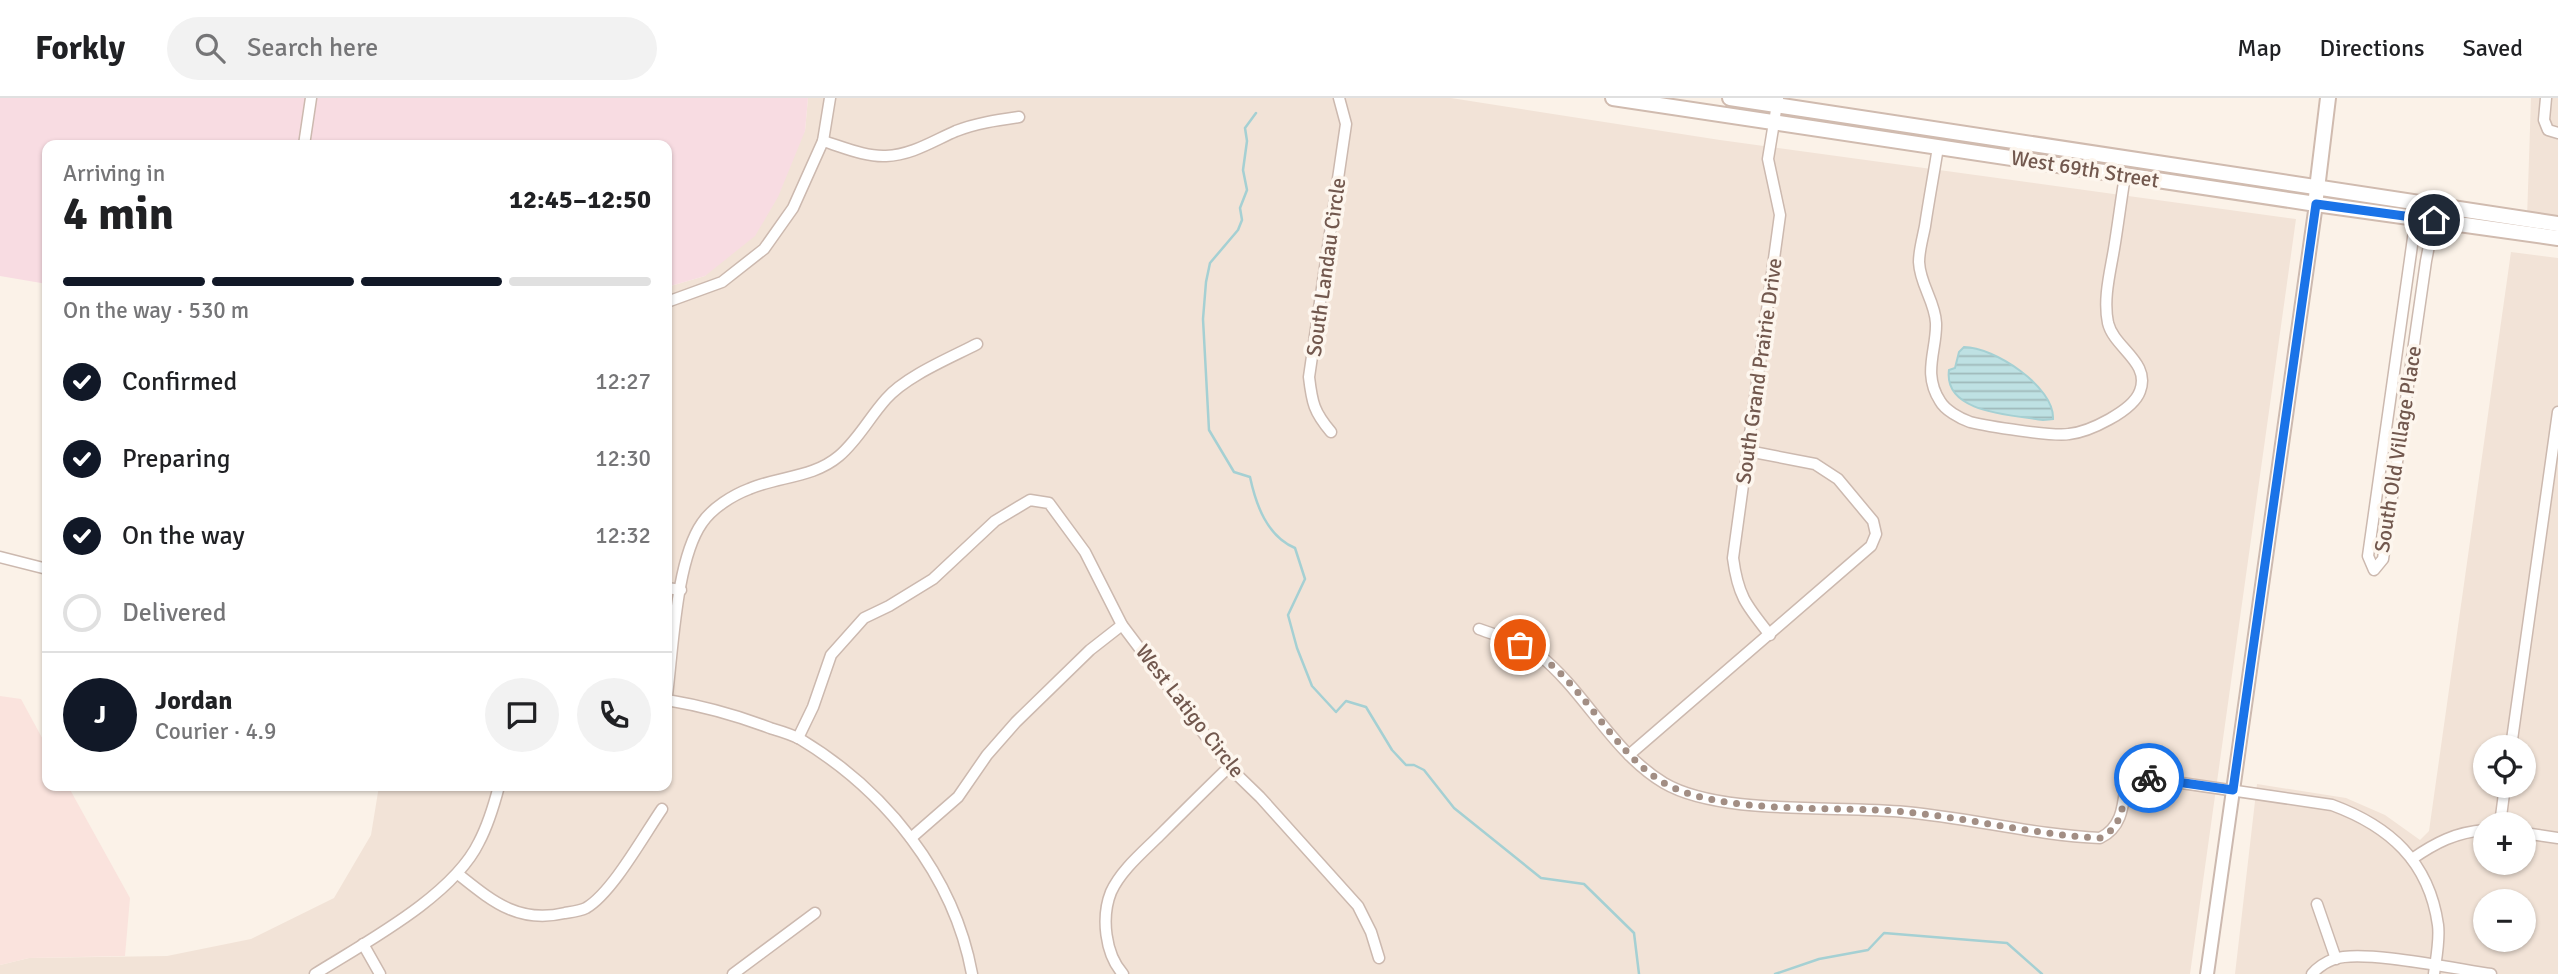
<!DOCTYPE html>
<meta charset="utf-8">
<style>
body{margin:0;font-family:Signika,sans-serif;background:#f2f2f2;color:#202124;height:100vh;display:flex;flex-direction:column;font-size:26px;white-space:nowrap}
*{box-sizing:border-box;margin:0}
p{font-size:23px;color:#757577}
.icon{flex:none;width:38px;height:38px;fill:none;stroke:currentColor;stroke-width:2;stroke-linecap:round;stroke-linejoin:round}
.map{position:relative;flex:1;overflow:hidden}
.drawer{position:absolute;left:42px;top:42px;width:630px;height:651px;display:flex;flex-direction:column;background:#fff;border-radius:14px;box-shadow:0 2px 5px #0004}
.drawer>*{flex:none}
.tools{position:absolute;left:2473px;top:637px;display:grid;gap:14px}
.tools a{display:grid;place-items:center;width:63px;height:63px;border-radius:50%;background:#fff;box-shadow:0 2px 5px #0004;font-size:35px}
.pin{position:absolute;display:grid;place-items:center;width:60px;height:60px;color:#fff;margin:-30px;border:4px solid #fff;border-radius:50%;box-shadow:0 2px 7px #0007}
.courier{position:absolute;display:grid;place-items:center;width:70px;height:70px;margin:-35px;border:5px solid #1a73e8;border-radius:50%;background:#fff;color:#222;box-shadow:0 2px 9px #0007}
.head em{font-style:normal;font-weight:700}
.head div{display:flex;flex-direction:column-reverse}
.head{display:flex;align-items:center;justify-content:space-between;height:119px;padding:0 21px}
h1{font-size:46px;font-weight:700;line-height:52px}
.bar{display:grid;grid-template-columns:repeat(4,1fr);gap:10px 7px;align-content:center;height:84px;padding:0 21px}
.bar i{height:9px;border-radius:5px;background:#e0e0e0}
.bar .selected{background:#111827}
.bar p{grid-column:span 4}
.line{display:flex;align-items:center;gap:18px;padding:0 21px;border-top:2px solid #e0e0e0}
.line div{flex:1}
.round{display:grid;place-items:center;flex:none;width:74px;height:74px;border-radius:37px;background:#f2f2f2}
ol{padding:0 21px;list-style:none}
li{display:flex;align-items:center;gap:21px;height:77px}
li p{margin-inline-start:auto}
li .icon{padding:7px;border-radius:50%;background:#111827;color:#fff;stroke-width:4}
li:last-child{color:#757577}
li i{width:38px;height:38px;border:4px solid #e0e0e0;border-radius:50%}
header{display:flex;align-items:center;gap:42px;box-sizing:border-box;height:98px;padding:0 35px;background:#fff;border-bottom:2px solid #e0e0e0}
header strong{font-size:33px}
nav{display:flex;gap:38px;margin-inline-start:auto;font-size:24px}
.search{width:490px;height:63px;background:#f2f2f2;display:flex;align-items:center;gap:18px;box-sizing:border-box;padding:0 24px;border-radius:38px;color:#757577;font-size:26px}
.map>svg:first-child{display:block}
</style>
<header>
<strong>Forkly</strong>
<div class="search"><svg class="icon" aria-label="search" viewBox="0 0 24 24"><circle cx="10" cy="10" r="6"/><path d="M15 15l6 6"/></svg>Search here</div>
<nav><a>Map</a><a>Directions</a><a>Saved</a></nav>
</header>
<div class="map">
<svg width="2558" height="876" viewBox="0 0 2558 876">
<defs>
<pattern id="water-rules" width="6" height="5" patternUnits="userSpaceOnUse" patternTransform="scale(1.75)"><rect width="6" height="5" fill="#bee1e3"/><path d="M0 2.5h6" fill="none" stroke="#9fb9ba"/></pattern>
</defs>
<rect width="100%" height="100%" fill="#fbf2e8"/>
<g fill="#f2e3d7" fill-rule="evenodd">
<polygon points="808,0 1451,0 1720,42 2296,121 2190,876 0,876 0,867 29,860 167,858 251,841 334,800 371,737 379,688 667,688 667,189 705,178 805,33"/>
<polygon points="2531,0 2558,0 2558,125 2527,121"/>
<path d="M2511,154L2558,160V876H2235L2257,686L2346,700L2385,717L2420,742L2429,733ZM2485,649H2524V688H2485ZM2485,726H2524V765H2485ZM2485,803H2524V842H2485Z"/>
</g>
<polygon fill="#fae3dd" points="0,598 21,601 47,649 47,688 68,688 130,800 125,858 29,860 0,867"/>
<polygon fill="#f8dce2" points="0,0 808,0 805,33 778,99 755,138 705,178 667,189 667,47 47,47 47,186 0,178"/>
<path fill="url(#water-rules)" stroke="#a5d0d3" stroke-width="2" d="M1964,249C1994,249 2055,289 2053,321L2043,322C2015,317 1943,316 1949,272L1955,270L1959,254Z"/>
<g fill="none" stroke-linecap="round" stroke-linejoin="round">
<g stroke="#a5d0d3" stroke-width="2.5">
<path d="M1256,15L1245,30L1247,43L1243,72L1247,92L1240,110L1242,122L1238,132L1210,165L1206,184L1203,221L1209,332L1234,374L1250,379C1256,407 1267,438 1295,450L1305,481L1288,517L1297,550L1312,588L1336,614L1346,603L1366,609L1392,652L1406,667H1414L1424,672L1454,710L1541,780L1584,786L1634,835L1639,876"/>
<polyline points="1775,876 1819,861 1868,852 1884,835 2007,845 2042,876"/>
</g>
<g stroke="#ccb9af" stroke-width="13">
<g id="minor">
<polyline points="2546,0 2544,22 2548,32 2558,35"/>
<path d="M823,43C843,49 865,59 886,58C912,57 933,43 956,33C976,25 998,22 1019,19"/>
<polyline points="304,47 311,0"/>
<path d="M1938,49C1934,75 1929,101 1925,128C1923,139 1919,152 1919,164C1920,187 1935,203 1936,225C1937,252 1922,275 1940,303C1945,312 1959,320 1970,324C1986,328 2054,339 2069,336C2089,334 2133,313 2140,293C2151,264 2114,250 2108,225C2103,201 2110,175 2114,151C2118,127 2121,102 2125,78"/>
<polyline points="2416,119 2368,458 2374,472 2383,461 2426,163 2434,122"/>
<polyline points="667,204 722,184 764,151 793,110 823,43 830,0"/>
<path d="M1331,334C1314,314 1312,305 1309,279L1346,26L1339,0"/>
<polyline points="0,459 47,471"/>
<polyline points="667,490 681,492"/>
<path d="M1479,531C1497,538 1523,544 1538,556C1585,593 1612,654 1664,685C1720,718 1839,707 1905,714C1970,720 2035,737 2100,740C2125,728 2123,702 2127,677L2332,707C2389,728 2429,763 2438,827C2440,842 2436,861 2434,876"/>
<path d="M1770,537C1746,507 1738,498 1733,460L1780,117L1768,61L1778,0"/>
<path d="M667,597C673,551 676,462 702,425C712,410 733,397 749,391C779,378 813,380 839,358C858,342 869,320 886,301C906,278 950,260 977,246"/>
<path d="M667,602C703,608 736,617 770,630C780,633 791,636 800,641C885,692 954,777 972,876"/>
<polyline points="798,640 813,609 831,557 864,520 889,508 933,481 995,423 1030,402 1049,405 1085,454 1122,527 1229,669 1260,699 1358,808 1371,834 1379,860"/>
<polyline points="2511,649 2558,314"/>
<polyline points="1629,657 1871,448 1876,436 1873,423 1838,381 1815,366 1748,353"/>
<polyline points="2500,726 2505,688"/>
<polyline points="2524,735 2558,740"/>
<polyline points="911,740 958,699 987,657 1016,624 1090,552 1122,527"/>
<path d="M2412,761C2435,745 2456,734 2485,732"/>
<path d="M458,776C492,803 518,826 565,815C571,814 580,813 586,810C612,795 644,737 662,711"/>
<polyline points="2317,806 2336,861"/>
<polyline points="363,846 380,876"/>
<path d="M315,876C366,844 453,798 479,744C488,727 494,707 499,688"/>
<polyline points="733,876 815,815"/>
<path d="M1123,876C1105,856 1101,819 1111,794C1121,772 1143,754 1160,737C1183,714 1206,691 1229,669"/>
<path d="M2312,876C2318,869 2326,864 2334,861C2363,851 2456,871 2491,876"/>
</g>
</g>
<g stroke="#ccb9af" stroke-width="16">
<polyline id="tertiary" points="2207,876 2316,106"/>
</g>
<g stroke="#d0bbaf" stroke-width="18">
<g id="secondary">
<polyline points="1613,0 2316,106 2558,140"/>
<polyline points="1730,0 2558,126"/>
<polyline points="2316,99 2328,0"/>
</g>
</g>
<use href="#minor" stroke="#fff" stroke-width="10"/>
<use href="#tertiary" stroke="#fff" stroke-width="12"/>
<use href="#secondary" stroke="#fff" stroke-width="14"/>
</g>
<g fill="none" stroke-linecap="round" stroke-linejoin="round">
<path stroke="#a28e84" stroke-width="7" stroke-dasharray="0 12.6" d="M1520,547C1578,571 1608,652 1664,685C1722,718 1838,707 1905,714C1970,720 2035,737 2100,740C2125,728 2123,702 2127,677L2149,680"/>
<polyline stroke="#1a73e8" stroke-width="9" points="2149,680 2233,692 2316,106 2434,122"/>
</g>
<g text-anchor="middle" stroke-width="7" stroke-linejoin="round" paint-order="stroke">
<g font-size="21" fill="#72584e" stroke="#fdf6ee">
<text transform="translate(2085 71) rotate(9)" y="7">West 69th Street</text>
<text transform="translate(1326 169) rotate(-82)" y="7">South Landau Circle</text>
<text transform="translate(1759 273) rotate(-82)" y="7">South Grand Prairie Drive</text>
<text transform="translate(2398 351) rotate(-81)" y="7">South Old Village Place</text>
<text transform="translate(1190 613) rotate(52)" y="7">West Latigo Circle</text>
</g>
</g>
</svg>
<div class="tools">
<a><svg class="icon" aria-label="locate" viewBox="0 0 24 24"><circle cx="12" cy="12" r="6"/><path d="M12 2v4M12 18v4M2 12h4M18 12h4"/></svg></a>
<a>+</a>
<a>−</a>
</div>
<div class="pin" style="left:1520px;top:547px;background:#ea580c"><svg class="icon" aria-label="bag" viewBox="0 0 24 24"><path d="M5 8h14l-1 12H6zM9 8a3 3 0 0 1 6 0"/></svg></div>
<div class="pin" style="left:2434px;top:122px;background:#1f2937"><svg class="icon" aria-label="home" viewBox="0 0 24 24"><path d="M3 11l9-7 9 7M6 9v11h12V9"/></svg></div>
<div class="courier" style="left:2149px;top:680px"><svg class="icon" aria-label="bike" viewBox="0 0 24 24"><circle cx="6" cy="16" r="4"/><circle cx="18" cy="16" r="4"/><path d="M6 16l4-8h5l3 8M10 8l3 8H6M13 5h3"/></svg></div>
<section class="drawer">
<div class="head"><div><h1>4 min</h1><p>Arriving in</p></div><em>12:45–12:50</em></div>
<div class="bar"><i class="selected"></i><i class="selected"></i><i class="selected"></i><i></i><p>On the way · 530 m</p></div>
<ol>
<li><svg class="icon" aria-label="check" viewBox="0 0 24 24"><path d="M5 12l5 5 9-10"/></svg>Confirmed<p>12:27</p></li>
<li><svg class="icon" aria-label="check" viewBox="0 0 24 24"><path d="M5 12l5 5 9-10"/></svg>Preparing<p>12:30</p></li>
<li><svg class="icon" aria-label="check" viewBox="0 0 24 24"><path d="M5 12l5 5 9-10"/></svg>On the way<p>12:32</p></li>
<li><i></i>Delivered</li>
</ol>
<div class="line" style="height:126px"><b class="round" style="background:#111827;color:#fff">J</b><div><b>Jordan</b><p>Courier · 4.9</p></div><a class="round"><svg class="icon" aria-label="chat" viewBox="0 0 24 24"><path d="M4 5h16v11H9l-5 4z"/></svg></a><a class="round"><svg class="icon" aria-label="phone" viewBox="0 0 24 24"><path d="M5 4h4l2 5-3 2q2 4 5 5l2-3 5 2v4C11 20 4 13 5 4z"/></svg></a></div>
</section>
</div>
